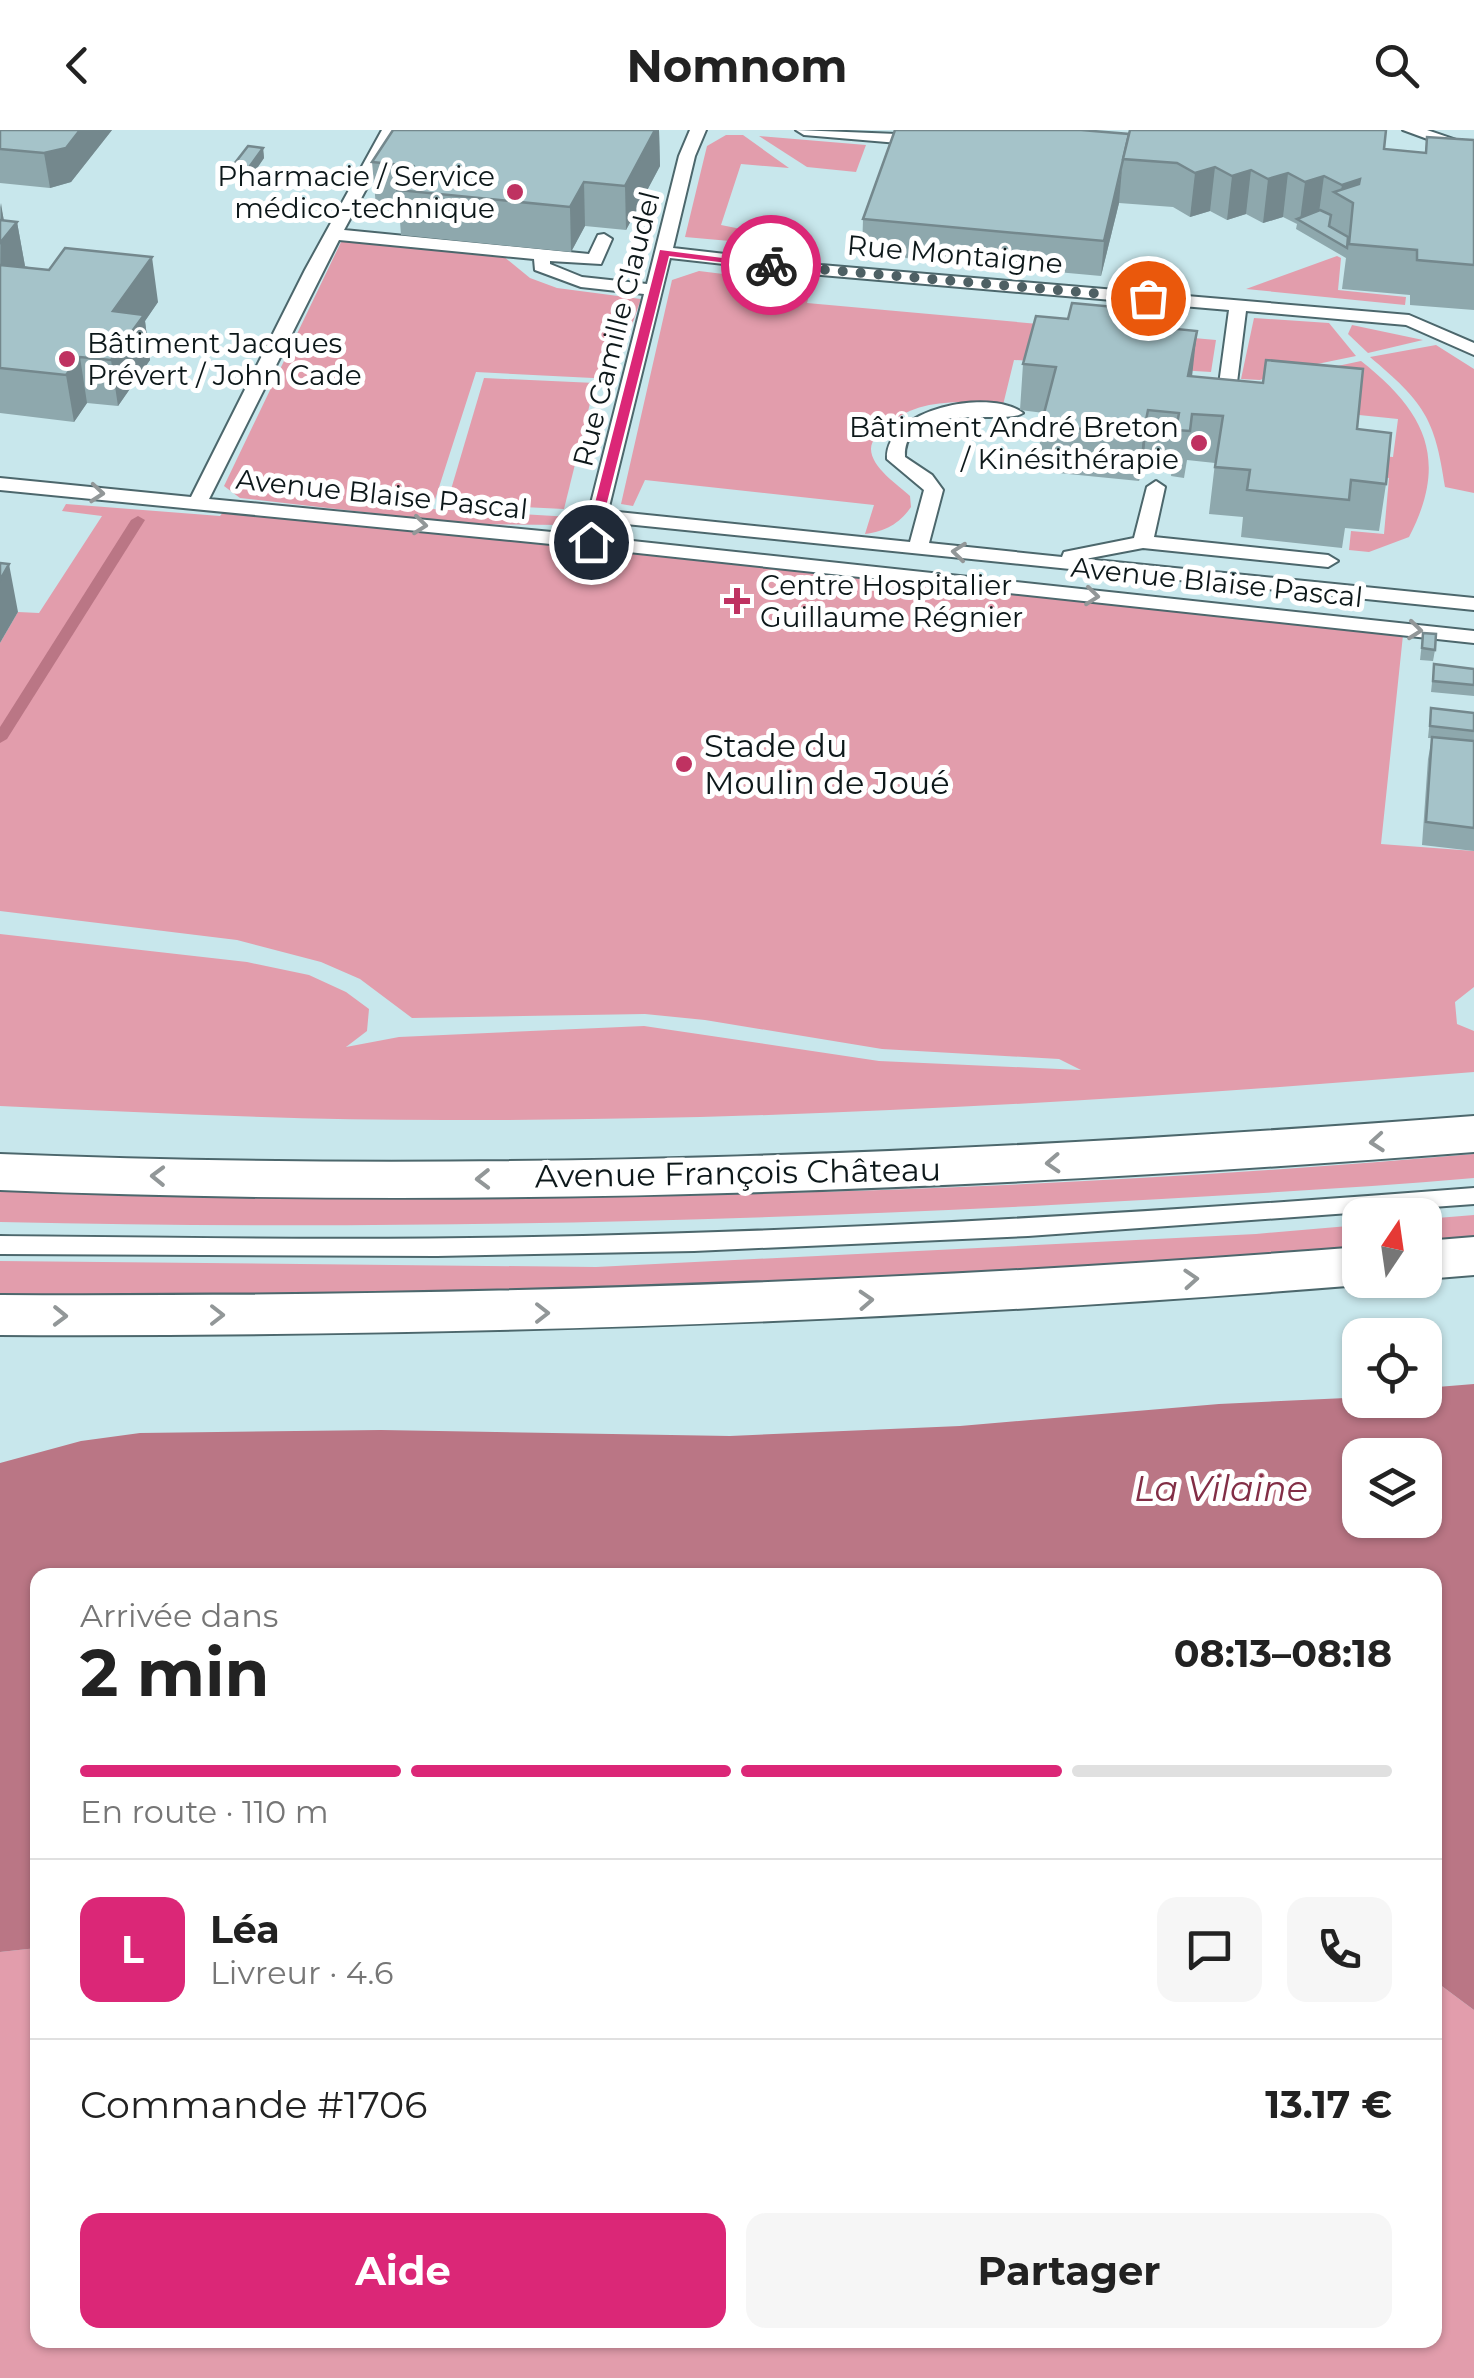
<!DOCTYPE html>
<html lang="fr">
<meta charset="utf-8">
<style>
body{margin:0;font-family:Montserrat,sans-serif;background:#f6f6f6;color:#222;height:100vh;display:flex;flex-direction:column;font-size:38px;white-space:nowrap}
*{box-sizing:border-box;margin:0}
p{font-size:32px;color:#767676}
.icon{flex:none;width:55px;height:55px;fill:none;stroke:currentColor;stroke-width:2;stroke-linecap:round;stroke-linejoin:round}
.map{position:relative;flex:1;overflow:hidden}
.sheet{position:absolute;left:30px;top:1438px;width:1412px;height:780px;display:flex;flex-direction:column;background:#fff;border-radius:20px;box-shadow:0 2px 8px #0004}
.sheet>*{flex:none}
.needle{width:65px;rotate:13deg}
.controls{position:absolute;left:1342px;top:1068px;display:grid;gap:20px}
.controls a{display:grid;place-items:center;width:100px;height:100px;border-radius:20px;background:#fff;box-shadow:0 2px 8px #0004;font-size:50px}
.pin{position:absolute;display:grid;place-items:center;width:85px;height:85px;color:#fff;margin:-42px;border:5px solid #fff;border-radius:50%;box-shadow:0 2px 10px #0007}
.courier{position:absolute;display:grid;place-items:center;width:100px;height:100px;margin:-50px;border:8px solid #db2777;border-radius:50%;background:#fff;color:#222;box-shadow:0 2px 12px #0007}
.headline em{font-style:normal;font-weight:700}
.headline div{display:flex;flex-direction:column-reverse}
.headline{display:flex;align-items:center;justify-content:space-between;height:170px;padding:0 50px}
h1{font-size:65px;font-weight:700;line-height:75px}
.bar{display:grid;grid-template-columns:repeat(4,1fr);gap:15px 10px;align-content:center;height:120px;padding:0 50px}
.bar i{height:12px;border-radius:8px;background:#e0e0e0}
.bar .current{background:#db2777}
.bar p{grid-column:span 4}
.line{display:flex;align-items:center;gap:25px;padding:0 50px;border-top:2px solid #e0e0e0}
.line div{flex:1}
.round{display:grid;place-items:center;flex:none;width:105px;height:105px;border-radius:20px;background:#f6f6f6}
.primary-button{display:flex;gap:20px;margin-top:auto;padding:20px 50px}
.primary-button a{flex:1;height:115px;border-radius:20px;background:#db2777;color:#fff;font-size:40px;font-weight:700;line-height:115px;text-align:center}
.primary-button a+a{background:#f6f6f6;color:#222}
header{display:flex;justify-content:space-between;align-items:center;height:130px;padding:0 50px;background:#fff;font-size:45px;font-weight:700}
.map>svg:first-child{display:block}
</style>
<header><svg class="icon" aria-label="back" viewBox="0 0 24 24"><path d="M15 5l-7 7 7 7"/></svg>Nomnom<svg class="icon" aria-label="search" viewBox="0 0 24 24"><circle cx="10" cy="10" r="6"/><path d="M15 15l6 6"/></svg></header>
<div class="map">
<svg width="1474" height="2248" viewBox="0 0 1474 2248">
<rect width="100%" height="100%" fill="#c8e7ec"/>
<g fill="#e29dac">
<polygon points="726,5 743,5 789,38 741,34 721,95 746,100 741,112 685,107 707,16"/>
<polygon points="759,6 866,15 856,42 807,37"/>
<polygon points="342,110 503,126 530,148 557,158 641,169 613,249 476,242 432,379 571,387 566,395 468,394 240,368 224,356"/>
<polygon points="1337,126 1341,128 1338,160 1406,167 1405,175 1246,159"/>
<path d="M699,141L812,155L807,173L1216,210L1211,242L1014,230L1003,275C961,271 915,267 884,299C878,305 871,310 871,319C871,337 898,355 910,366L911,377C899,394 886,401 865,404L874,375L645,350L633,376L621,374L672,150Z"/>
<polygon points="1254,188 1329,193 1356,226 1288,240 1260,250 1241,249"/>
<polygon points="1352,195 1423,210 1368,223 1348,204"/>
<path d="M1436,215L1474,239V363L1445,357C1435,287 1423,272 1370,227Z"/>
<path d="M1361,231C1426,282 1449,330 1409,407L1369,422L1349,420L1351,401L1384,404L1389,348L1356,345L1359,324L1393,327L1398,289L1291,278L1295,245Z"/>
<polygon points="484,248 595,253 564,379 447,373"/>
<path d="M66,374L220,386L224,381L1403,505L1381,714L1474,721V857L1455,872L1457,894L1474,901V942C1132,970 789,991 446,990C297,990 149,983 0,976V804L247,832L309,845L346,862L369,879L367,901L346,917L399,907L644,896L879,931L1081,940L1059,929L882,919L705,890L645,884L412,888L360,849L321,832L237,810L0,781V513L18,482L39,483L102,386L62,381Z"/>
<path d="M1474,1024V1048C1333,1060 1192,1067 1051,1075C701,1093 350,1100 0,1092V1060C492,1076 984,1067 1474,1024Z"/>
<polygon points="1474,1085 1474,1112 1425,1116 1425,1089"/>
<polygon points="1360,1095 1360,1121 1264,1130 597,1163 0,1171 0,1131 596,1137 1256,1104"/>
<polygon points="37,1818 38,2210 1435,2210 1435,1851 1474,1880 1474,2248 0,2248 0,1822"/>
</g>
<path fill="#ba7685" fill-rule="evenodd" d="M1474,1254V1880L1435,1851V1445H38L37,1818L0,1822V1333L81,1311L140,1303L381,1300L730,1306L960,1296L1219,1274L1346,1268L1360,1263V1270H1425V1258ZM1360,1325H1425V1390H1360Z"/>
<g fill="none" stroke-linecap="round" stroke-linejoin="round">
<polygon fill="#ba7685" fill-rule="evenodd" points="138,386 145,390 7,609 0,613 0,597 131,390"/>
<g stroke="#4c676c" stroke-width="4">
<g id="lane">
<path d="M382,0H398L344,100L589,124L598,105L604,104L612,109L601,134L550,131V134L582,147L647,154L679,26L690,0H706L695,26L673,118L821,135L1409,185L1474,213V225L1406,195L1246,181L1233,284L1224,289L1215,284L1229,180L821,145L670,128L608,381L910,412L924,360L887,329C885,278 991,258 1023,283C1006,296 903,268 905,327L932,345L943,360L929,413L1062,427L1064,422L1134,408L1147,357L1156,351L1165,357L1154,407L1328,425L1338,431L1328,437L1143,418L1085,429L1474,468V480L606,392L601,405L595,407L1474,501V513L591,418L0,360V348L191,367L305,140ZM339,110L534,129L535,140L581,157L644,164L584,401L593,406L209,369Z"/>
<polygon points="796,0 922,5 930,10 922,15 804,5"/>
<polygon points="1403,0 1427,0 1474,16 1474,26"/>
<path d="M1474,1058V1074L1028,1106L694,1121L437,1126L0,1124V1106C194,1108 388,1111 583,1106C880,1099 1177,1081 1474,1058Z"/>
</g>
</g>
<g stroke="#4c676c" stroke-width="4">
<g id="primary">
<path d="M1474,986V1022C984,1060 491,1080 0,1060V1024C491,1044 984,1023 1474,986Z"/>
<polygon points="1474,1107 1474,1145 1425,1149 1425,1111"/>
<path d="M1360,1117V1150H1378L1360,1155C907,1192 454,1207 0,1205V1165C454,1167 907,1153 1360,1117Z"/>
</g>
</g>
<use href="#lane" fill="#fff" fill-rule="evenodd"/>
<use href="#primary" fill="#fff" fill-rule="evenodd"/>
</g>
<g fill="#8ea8ad">
<polygon points="0,0 112,0 71,52 50,58 0,53"/>
<polygon points="393,0 659,0 660,36 626,100 585,96 571,122 401,105 399,78 376,76 372,32"/>
<polygon points="1129,4 1425,23 1427,7 1474,10 1474,180 1410,175 1410,165 1342,159 1346,128 1296,99 1297,94 1283,87 1263,93 1246,84 1227,90 1210,81 1190,87 1173,77 1119,73 1101,146 862,124 863,89"/>
<polygon points="263,18 264,28 246,54 230,52 228,42"/>
<polygon points="0,73 4,90 17,92 25,136 158,172 145,191 150,230 118,276 87,273 74,292 0,283"/>
<polygon points="1169,182 1167,198 1192,247 1357,299 1386,354 1379,401 1345,398 1342,418 1241,407 1243,387 1209,384 1215,333 1187,330 1184,348 1171,346 1173,329 1144,326 1139,351 1038,341 1041,295 1044,283 1020,280 1023,234 1068,189"/>
<polygon points="1423,503 1435,520 1433,531 1420,530"/>
<polygon points="1434,534 1474,539 1474,566 1431,562"/>
<polygon points="1431,578 1474,583 1474,721 1422,715 1428,629 1432,608 1428,608"/>
</g>
<g fill="#74888d">
<polygon points="80,0 112,0 71,52 50,58 44,23"/>
<polygon points="655,0 659,0 660,36 626,100 625,56"/>
<polygon points="263,18 264,28 246,54 245,43"/>
<polygon points="1215,37 1210,81 1190,87 1195,43"/>
<polygon points="1122,39 1119,73 1101,146 1104,111"/>
<polygon points="1251,40 1246,84 1227,90 1232,46"/>
<polygon points="1288,43 1283,87 1263,93 1268,49"/>
<polygon points="1324,46 1318,90 1300,90 1305,52"/>
<polygon points="1360,49 1353,73 1340,66 1342,55"/>
<polygon points="584,52 585,96 571,122 570,77"/>
<polygon points="1,73 6,105 17,92 25,136 0,167"/>
<polygon points="152,127 158,172 145,191 150,230 118,276 111,230 113,181"/>
<polygon points="1197,201 1192,247 1188,246"/>
<polygon points="80,227 87,273 74,292 66,245"/>
<polygon points="1148,280 1144,326 1139,351 1143,305"/>
<polygon points="9,434 18,482 0,513 0,450"/>
</g>
<g fill="#a5c3c9" stroke="#74888d" stroke-width="2.5">
<polygon points="0,0 80,0 66,18 44,23 0,19"/>
<polygon points="393,0 655,0 625,56 584,52 570,77 398,60 413,36 372,32"/>
<polygon points="895,0 1081,0 1129,4 1104,111 863,89"/>
<polygon points="1130,0 1386,0 1384,19 1426,23 1427,7 1474,10 1474,135 1417,130 1417,120 1349,114 1353,73 1334,62 1359,54 1360,49 1342,55 1324,46 1305,52 1288,43 1268,49 1251,40 1232,46 1215,37 1195,43 1177,33 1123,29"/>
<polygon points="248,16 263,18 245,43 228,42"/>
<polygon points="1320,80 1331,85 1329,96 1348,107 1347,118 1297,89"/>
<polygon points="0,90 17,92 0,113"/>
<polygon points="65,118 152,127 113,181 144,185 111,230 80,227 66,245 0,238 0,135 49,140"/>
<polygon points="1072,173 1169,182 1166,198 1197,201 1188,246 1263,253 1266,230 1363,239 1357,299 1391,303 1386,354 1351,350 1349,370 1247,360 1250,340 1215,337 1223,286 1192,284 1190,301 1176,300 1179,283 1148,280 1143,305 1041,295 1056,237 1023,234 1036,186 1068,189"/>
<polygon points="0,433 9,434 0,450"/>
<polygon points="1423,503 1436,504 1435,520 1422,518"/>
<polygon points="1434,534 1474,539 1474,555 1433,551"/>
<polygon points="1431,578 1474,583 1474,601 1430,596"/>
<polygon points="1432,607 1474,611 1474,698 1426,692"/>
</g>
<defs><path id="oneway-chevron" d="M-2-3.5L2.5 0L-2 3.5" fill="none" stroke-width="1.6" stroke-linecap="round" stroke-linejoin="round" transform="scale(2.5)"/></defs>
<g stroke="#929798">
<use href="#oneway-chevron" transform="translate(97 363) rotate(5)"/>
<use href="#oneway-chevron" transform="translate(420 395) rotate(6)"/>
<use href="#oneway-chevron" transform="translate(959 422) rotate(-174)"/>
<use href="#oneway-chevron" transform="translate(1092 466) rotate(6)"/>
<use href="#oneway-chevron" transform="translate(1415 500) rotate(6)"/>
<use href="#oneway-chevron" transform="translate(1377 1012) rotate(175)"/>
<use href="#oneway-chevron" transform="translate(1053 1033) rotate(177)"/>
<use href="#oneway-chevron" transform="translate(158 1046) rotate(-179)"/>
<use href="#oneway-chevron" transform="translate(483 1049) rotate(179)"/>
<use href="#oneway-chevron" transform="translate(1191 1149) rotate(-4)"/>
<use href="#oneway-chevron" transform="translate(866 1170) rotate(-3)"/>
<use href="#oneway-chevron" transform="translate(542 1183)"/>
<use href="#oneway-chevron" transform="translate(217 1185)"/>
<use href="#oneway-chevron" transform="translate(60 1186) rotate(1)"/>
</g>
<polygon fill="#db2777" points="660,120 777,135 771,138 669,126 597,412 591,415 585,412"/>
<g fill="none" stroke-linecap="round" stroke-linejoin="round">
<polyline stroke="#4e6064" stroke-width="10" stroke-dasharray="0 18" points="771,135 1148,168"/>
</g>
<g fill="#bf3261" stroke="#fff" stroke-width="4">
<circle cx="515" cy="62" r="10"/>
<circle cx="67" cy="229" r="10"/>
<circle cx="1199" cy="313" r="10"/>
<path d="M732 456h10v10h10v10h-10v10h-10v-10h-10v-10h10z"/>
<circle cx="684" cy="634" r="10"/>
</g>
<g text-anchor="middle" stroke-width="10" stroke-linejoin="round" paint-order="stroke">
<g font-size="28" fill="#0d181a" stroke="#fff" text-anchor="end">
<text x="495" y="56">Pharmacie / Service<tspan x="495" dy="32">médico-technique</tspan></text>
<text x="87" y="223" text-anchor="start">Bâtiment Jacques<tspan x="87" dy="32">Prévert / John Cade</tspan></text>
<text x="1179" y="307">Bâtiment André Breton<tspan x="1179" dy="32">/ Kinésithérapie</tspan></text>
<text x="760" y="465" text-anchor="start">Centre Hospitalier<tspan x="760" dy="32">Guillaume Régnier</tspan></text>
</g>
<g font-size="28" fill="#0d181a" stroke="#fff">
<text transform="translate(955 124) rotate(5)" y="10">Rue Montaigne</text>
<text transform="translate(616 199) rotate(-76)" y="10">Rue Camille Claudel</text>
<text transform="translate(382 364) rotate(6)" y="10">Avenue Blaise Pascal</text>
<text transform="translate(1217 452) rotate(6)" y="10">Avenue Blaise Pascal</text>
</g>
<g font-size="32" fill="#0d181a" stroke="#fff" text-anchor="start">
<text x="704" y="627">Stade du<tspan x="704" dy="37">Moulin de Joué</tspan></text>
</g>
<g font-size="32" fill="#0d181a" stroke="#fff">
<text transform="translate(738 1043) rotate(-1)" y="11">Avenue François Château</text>
</g>
<g font-size="35" font-style="italic" fill="#822e46" stroke="#fff">
<text x="1221" y="1371">La Vilaine</text>
</g>
</g>
</svg>
<div class="controls">
<a><svg class="needle" viewBox="-14 -14 28 28"><path d="M0-13l5 13h-10z" fill="#e53935"/><path d="M0 13l5-13h-10z" fill="#767676"/></svg></a>
<a><svg class="icon" aria-label="locate" viewBox="0 0 24 24"><circle cx="12" cy="12" r="6"/><path d="M12 2v4M12 18v4M2 12h4M18 12h4"/></svg></a>
<a><svg class="icon" aria-label="layers" viewBox="0 0 24 24"><path d="M12 4l9 5-9 5-9-5zM3 14l9 5 9-5"/></svg></a>
</div>
<div class="pin" style="left:1148px;top:168px;background:#ea580c"><svg class="icon" aria-label="bag" viewBox="0 0 24 24"><path d="M5 8h14l-1 12H6zM9 8a3 3 0 0 1 6 0"/></svg></div>
<div class="pin" style="left:591px;top:412px;background:#1f2937"><svg class="icon" aria-label="home" viewBox="0 0 24 24"><path d="M3 11l9-7 9 7M6 9v11h12V9"/></svg></div>
<div class="courier" style="left:771px;top:135px"><svg class="icon" aria-label="bike" viewBox="0 0 24 24"><circle cx="6" cy="16" r="4"/><circle cx="18" cy="16" r="4"/><path d="M6 16l4-8h5l3 8M10 8l3 8H6M13 5h3"/></svg></div>
<section class="sheet">
<div class="headline"><div><h1>2 min</h1><p>Arrivée dans</p></div><em>08:13–08:18</em></div>
<div class="bar"><i class="current"></i><i class="current"></i><i class="current"></i><i></i><p>En route · 110 m</p></div>
<div class="line" style="height:180px"><b class="round" style="background:#db2777;color:#fff">L</b><div><b>Léa</b><p>Livreur · 4.6</p></div><a class="round"><svg class="icon" aria-label="chat" viewBox="0 0 24 24"><path d="M4 5h16v11H9l-5 4z"/></svg></a><a class="round"><svg class="icon" aria-label="phone" viewBox="0 0 24 24"><path d="M5 4h4l2 5-3 2q2 4 5 5l2-3 5 2v4C11 20 4 13 5 4z"/></svg></a></div>
<div class="line" style="height:130px"><div>Commande #1706</div><b>13.17 €</b></div>
<div class="primary-button"><a>Aide</a><a>Partager</a></div>
</section>
</div>
